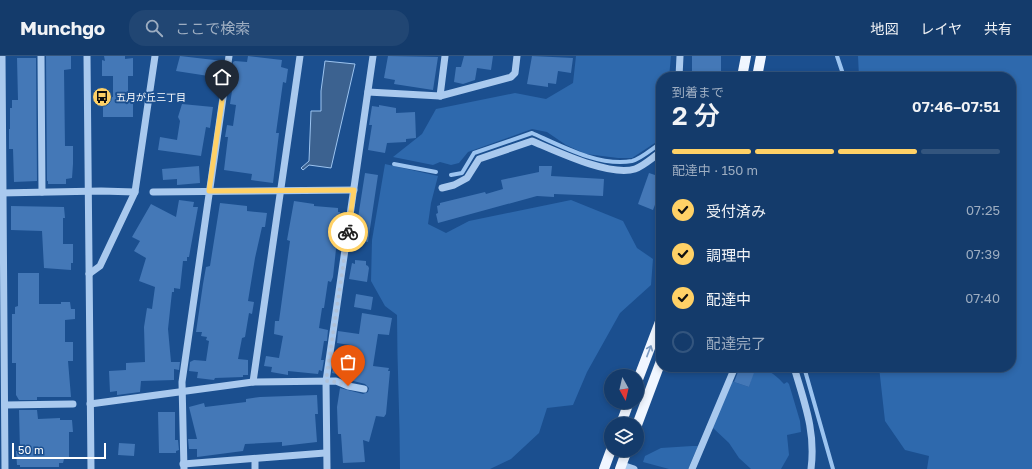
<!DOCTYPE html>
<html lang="ja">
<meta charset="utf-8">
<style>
body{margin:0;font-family:"Golos Text","Noto Sans JP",sans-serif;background:#214673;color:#f1f3f6;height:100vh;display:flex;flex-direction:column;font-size:15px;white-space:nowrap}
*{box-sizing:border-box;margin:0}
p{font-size:13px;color:#9dadc1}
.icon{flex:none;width:22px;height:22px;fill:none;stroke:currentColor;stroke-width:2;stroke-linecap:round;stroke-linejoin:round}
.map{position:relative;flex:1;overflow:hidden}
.drawer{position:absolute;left:656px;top:16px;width:360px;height:300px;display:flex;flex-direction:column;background:#143b6b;border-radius:16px;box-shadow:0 2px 6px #0003,0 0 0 1px #33557e}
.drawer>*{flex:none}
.needle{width:26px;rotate:172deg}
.buttons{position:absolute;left:604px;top:313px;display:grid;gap:8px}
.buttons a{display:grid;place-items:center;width:40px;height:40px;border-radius:50%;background:#143b6b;box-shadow:0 2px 6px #0003,0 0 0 1px #33557e;font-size:20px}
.scale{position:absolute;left:12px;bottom:10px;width:94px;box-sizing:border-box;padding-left:4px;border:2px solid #fff;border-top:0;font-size:11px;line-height:14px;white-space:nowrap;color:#fff;-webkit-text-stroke:3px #1b4f8f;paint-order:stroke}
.pin{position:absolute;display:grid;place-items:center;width:34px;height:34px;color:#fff;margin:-41px -17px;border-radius:50% 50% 50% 0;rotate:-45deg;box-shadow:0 0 4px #0007}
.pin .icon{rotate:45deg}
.courier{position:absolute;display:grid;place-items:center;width:40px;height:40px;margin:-20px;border:3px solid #ffd166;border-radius:50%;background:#fff;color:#222;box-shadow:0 1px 5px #0007}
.summary em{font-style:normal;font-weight:600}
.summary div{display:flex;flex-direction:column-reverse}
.summary{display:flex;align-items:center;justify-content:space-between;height:68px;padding:0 16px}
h1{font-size:26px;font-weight:600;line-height:30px}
.bar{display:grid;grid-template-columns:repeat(4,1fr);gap:6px 4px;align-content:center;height:48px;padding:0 16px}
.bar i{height:5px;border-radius:3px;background:#33557e}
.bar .active{background:#ffd166}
.bar p{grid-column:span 4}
ol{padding:0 16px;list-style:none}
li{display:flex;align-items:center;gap:12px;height:44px}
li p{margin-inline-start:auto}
li .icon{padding:4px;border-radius:50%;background:#ffd166;color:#111;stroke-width:4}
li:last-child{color:#9dadc1}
li i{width:22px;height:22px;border:2px solid #33557e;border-radius:50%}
header{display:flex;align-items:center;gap:24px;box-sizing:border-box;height:56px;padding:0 20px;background:#143b6b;border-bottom:1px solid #33557e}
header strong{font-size:19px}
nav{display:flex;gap:22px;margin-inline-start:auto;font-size:14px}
.search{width:280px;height:36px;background:#214673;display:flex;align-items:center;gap:10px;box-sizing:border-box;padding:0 14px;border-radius:16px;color:#9dadc1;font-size:15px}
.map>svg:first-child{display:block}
</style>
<header>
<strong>Munchgo</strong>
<div class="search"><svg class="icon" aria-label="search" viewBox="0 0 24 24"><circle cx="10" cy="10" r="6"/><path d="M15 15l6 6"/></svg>ここで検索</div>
<nav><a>地図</a><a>レイヤ</a><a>共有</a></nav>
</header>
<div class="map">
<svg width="1032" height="413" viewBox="0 0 1032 413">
<rect width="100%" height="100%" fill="#1b4f8f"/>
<g fill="#2e69ad">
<polygon points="576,0 671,0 669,21 661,21 661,83 632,102 618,102 586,98 566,89 547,76 532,73 468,96 459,107 451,109 440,106 433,109 393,101 422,78 436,53 515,37 546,43 573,27"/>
<polygon points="858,0 1032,0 1032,413 927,413 929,400 905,394 885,365 879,311 1011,311 1011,21 859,21"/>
<path d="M385,108L438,120L431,147L428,168L446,177L469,165L571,144L623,165L637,192L653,203L651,229L620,257L587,316L573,349L547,352L539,377L511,403L490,413H400C400,362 397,311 397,259L385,250L371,225L372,184Z"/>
<path d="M755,311C766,311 777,320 784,328L787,326L789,328L800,365L801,376L787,379L789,399L781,413H751L739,402L729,387L712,371L731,325L749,331Z"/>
<polygon points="692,390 698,390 688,413 669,413 643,406 645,400 661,392"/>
</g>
<polygon fill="#3c6290" stroke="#9cc4f0" points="325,5 355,8 331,112 309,109 303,114 301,112 309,105 311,55 321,55 321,35"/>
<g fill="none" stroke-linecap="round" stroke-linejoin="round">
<g stroke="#9cc4f0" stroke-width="4">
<polyline points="837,0 844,21"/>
<polyline points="394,108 436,116"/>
<path d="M451,119L462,117L474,97L532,77C561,90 600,111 632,105C641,103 653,92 661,87"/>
<polyline points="804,311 833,413"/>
</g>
</g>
<g fill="#4478b7">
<polygon points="46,0 71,0 71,13 64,14 65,90 73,90 73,108 72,122 66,123 66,128 48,128 48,125 47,125"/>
<polygon points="104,0 125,0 125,3 133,2 133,20 128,20 128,41 133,41 133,61 103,61 103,42 113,41 113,20 102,20 102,4 105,5"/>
<polygon points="180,0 223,5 221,20 215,19 215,21 176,15"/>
<polygon points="248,0 282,4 281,11 288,13 286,27 283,26 276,77 279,77 273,127 251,124 252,118 224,114 228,81 225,81 227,69 233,70 236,49 230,48 234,22 231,21 233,6 235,5 247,6"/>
<polygon points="388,0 438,1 433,34 394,28 395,24 384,22"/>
<polygon points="464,0 493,0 491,14 477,12 475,24 463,28 454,26 456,11 461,11"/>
<polygon points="532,0 573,2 571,17 558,15 556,28 548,27 548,31 527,28"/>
<rect x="692" y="0" width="29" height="21"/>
<polygon points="17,2 36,2 37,125 14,126 13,93 9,93 9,73 10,73 10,52 12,52 12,44 18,44"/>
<polygon points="182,48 213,51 210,72 206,71 201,100 158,94 160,81 177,84 180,65 178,61"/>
<polygon points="379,49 396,52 396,57 415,56 416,82 406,83 406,86 387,87 385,97 368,94 372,69 369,69 372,50 379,51"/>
<polygon points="199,110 200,127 177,129 177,123 163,124 162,113"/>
<polygon points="539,110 552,110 551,120 604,123 603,140 554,138 554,141 537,140 438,167 436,158 438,157 437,150 440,149 440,147 485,136 486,138 503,133 501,124 539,116"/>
<polygon points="365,117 378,119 368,186 358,184 358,181 355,181"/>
<polygon points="649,117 661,121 661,133 653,154 638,148"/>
<polygon points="179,144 194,146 193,151 198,151 189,201 187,201 187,205 183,205 180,233 174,232 174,236 172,236 168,273 171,306 180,306 179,314 174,313 174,324 141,325 140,336 117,339 117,335 110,336 109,315 126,314 126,307 145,306 144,271 147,252 152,253 155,231 139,225 146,202 134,195 140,185 132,181 151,148 176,161"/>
<polygon points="294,145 314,148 314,150 338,152 338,156 340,156 333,221 331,226 328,225 324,252 322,252 319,272 328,274 327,285 324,285 321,304 324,304 322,315 319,314 318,318 288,315 288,319 271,316 272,311 264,310 266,300 279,302 283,280 274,278 275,265 279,265 290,185 287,184"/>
<polygon points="220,147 247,150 247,155 267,157 265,171 262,171 255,202 248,245 254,246 252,258 249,257 245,281 242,282 238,303 248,304 248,319 243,319 243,321 215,322 214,324 197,322 198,316 189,315 190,306 194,304 206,305 209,285 206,284 207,281 201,280 202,276 196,276 203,228 206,211 210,210"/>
<polygon points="11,150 64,151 65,162 63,162 63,188 73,188 73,207 71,207 71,214 44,212 42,175 11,174"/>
<polygon points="355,204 366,205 366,209 368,210 369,212 367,226 349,223 352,207 355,208"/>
<polygon points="18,217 39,217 39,248 61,248 61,246 70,246 71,253 75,253 75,263 65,264 65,286 73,286 73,305 68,305 71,341 37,341 37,344 19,344 16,339 16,307 12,307 12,258 15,258 15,251 18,250"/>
<polygon points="356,238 373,241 371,254 354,251"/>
<polygon points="362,257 392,262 389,279 378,278 373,310 389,312 388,315 390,315 386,358 384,361 376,360 369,386 363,384 365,406 343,407 341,378 338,378 337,351 340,332 363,338 368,336 369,332 365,328 342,322 342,319 332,317 334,306 347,309 350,289 337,287 338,275 359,278"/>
<polygon points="740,311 756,311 749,331 734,326"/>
<polygon points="317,339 318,358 315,358 317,386 282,390 282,386 245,388 243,395 197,401 197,393 189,393 188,383 197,383 189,351 204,347 205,351 246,346 246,343 260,341"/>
<polygon points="19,354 37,354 38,363 60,362 60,364 72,364 73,376 69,376 69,403 64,403 63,407 59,407 59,411 20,411 20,409 17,409 16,395 20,395"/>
<polygon points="158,356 175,356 175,384 178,384 179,394 176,395 176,397 159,397"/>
<polygon points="119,387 135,388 134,400 118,399"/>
</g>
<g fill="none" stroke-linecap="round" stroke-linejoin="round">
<g stroke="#a9c9ee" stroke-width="7">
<polyline points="2,0 5,413"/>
<polyline points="41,0 42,136"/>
<polyline points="87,0 91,413"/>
<polyline points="679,21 680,0"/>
<polyline points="368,36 440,40 511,21 515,17 517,0"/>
<polyline points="440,40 445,0"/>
<path d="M442,132L454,129L467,122L479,103L532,85C556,95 610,121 635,113C644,110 653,101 661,96"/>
<polyline points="153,136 354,134"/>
<polyline points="0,137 101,135 135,136"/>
<polyline points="89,218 100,210 135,136 155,0"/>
<path d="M794,311C804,346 816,375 811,413"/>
<polyline points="253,326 300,0"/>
<polyline points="90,348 253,326 336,325 348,330 364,333"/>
<polyline points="5,349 73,348"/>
<polyline points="255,403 255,413"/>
<polyline points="183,408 325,397"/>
<polyline points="622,409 634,413"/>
<polyline points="184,413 182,326 229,0"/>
<polyline points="327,413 326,325 373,0"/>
<polyline points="692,413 735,311"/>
</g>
<g stroke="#f0f6ff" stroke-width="10">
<polyline points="742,21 746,0"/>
<polyline points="757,21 761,0"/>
<polyline points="637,326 661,263"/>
<polyline points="621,368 629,346"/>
<polyline points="637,369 661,305"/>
<polyline points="604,413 611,394"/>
<polyline points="620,413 627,394"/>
</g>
</g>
<defs><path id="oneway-shaft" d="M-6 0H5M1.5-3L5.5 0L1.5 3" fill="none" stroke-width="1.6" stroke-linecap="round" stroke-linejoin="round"/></defs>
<use stroke="#7b9ac1" href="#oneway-shaft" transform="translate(649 295) rotate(-69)"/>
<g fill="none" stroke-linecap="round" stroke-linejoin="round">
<polyline stroke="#afc1d8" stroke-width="4" stroke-dasharray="0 7.2" points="348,330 336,326 326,325 348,176"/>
<polyline stroke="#ffd166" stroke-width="5" points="222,45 209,135 354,134 348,176"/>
</g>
<defs>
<g id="bus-disc" transform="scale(1)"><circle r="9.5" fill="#ffd166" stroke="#1b4f8f"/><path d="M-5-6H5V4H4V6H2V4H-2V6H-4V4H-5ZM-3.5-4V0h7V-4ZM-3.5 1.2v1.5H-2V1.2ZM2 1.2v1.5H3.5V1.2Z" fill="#111"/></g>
</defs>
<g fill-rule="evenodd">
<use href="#bus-disc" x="102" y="41"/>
</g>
<g text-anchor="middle" stroke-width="4" stroke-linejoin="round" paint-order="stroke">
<g font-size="10" fill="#fff" stroke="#1b4f8f" text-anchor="start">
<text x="116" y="45">五月が丘三丁目</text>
</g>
</g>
</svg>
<div class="buttons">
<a><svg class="needle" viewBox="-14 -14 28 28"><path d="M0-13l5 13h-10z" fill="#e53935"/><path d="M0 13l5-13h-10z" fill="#9dadc1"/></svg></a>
<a><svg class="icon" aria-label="layers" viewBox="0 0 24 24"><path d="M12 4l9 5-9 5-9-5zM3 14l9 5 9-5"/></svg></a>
</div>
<div class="scale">50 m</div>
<div class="pin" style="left:348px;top:330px;background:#ea580c"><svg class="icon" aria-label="bag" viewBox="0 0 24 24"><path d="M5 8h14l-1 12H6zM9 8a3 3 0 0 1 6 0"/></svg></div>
<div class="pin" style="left:222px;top:45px;background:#1f2937"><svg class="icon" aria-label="home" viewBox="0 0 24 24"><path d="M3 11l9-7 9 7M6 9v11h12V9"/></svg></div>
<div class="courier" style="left:348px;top:176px"><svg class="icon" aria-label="bike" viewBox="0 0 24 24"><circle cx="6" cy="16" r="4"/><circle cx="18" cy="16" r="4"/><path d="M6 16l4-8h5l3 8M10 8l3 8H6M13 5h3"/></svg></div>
<section class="drawer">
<div class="summary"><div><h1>2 分</h1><p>到着まで</p></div><em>07:46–07:51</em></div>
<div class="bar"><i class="active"></i><i class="active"></i><i class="active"></i><i></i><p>配達中 · 150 m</p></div>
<ol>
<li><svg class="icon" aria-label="check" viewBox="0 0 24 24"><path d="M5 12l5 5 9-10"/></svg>受付済み<p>07:25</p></li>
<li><svg class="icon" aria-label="check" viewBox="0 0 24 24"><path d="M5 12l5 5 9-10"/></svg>調理中<p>07:39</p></li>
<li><svg class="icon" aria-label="check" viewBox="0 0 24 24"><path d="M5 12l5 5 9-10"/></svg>配達中<p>07:40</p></li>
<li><i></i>配達完了</li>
</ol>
</section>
</div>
